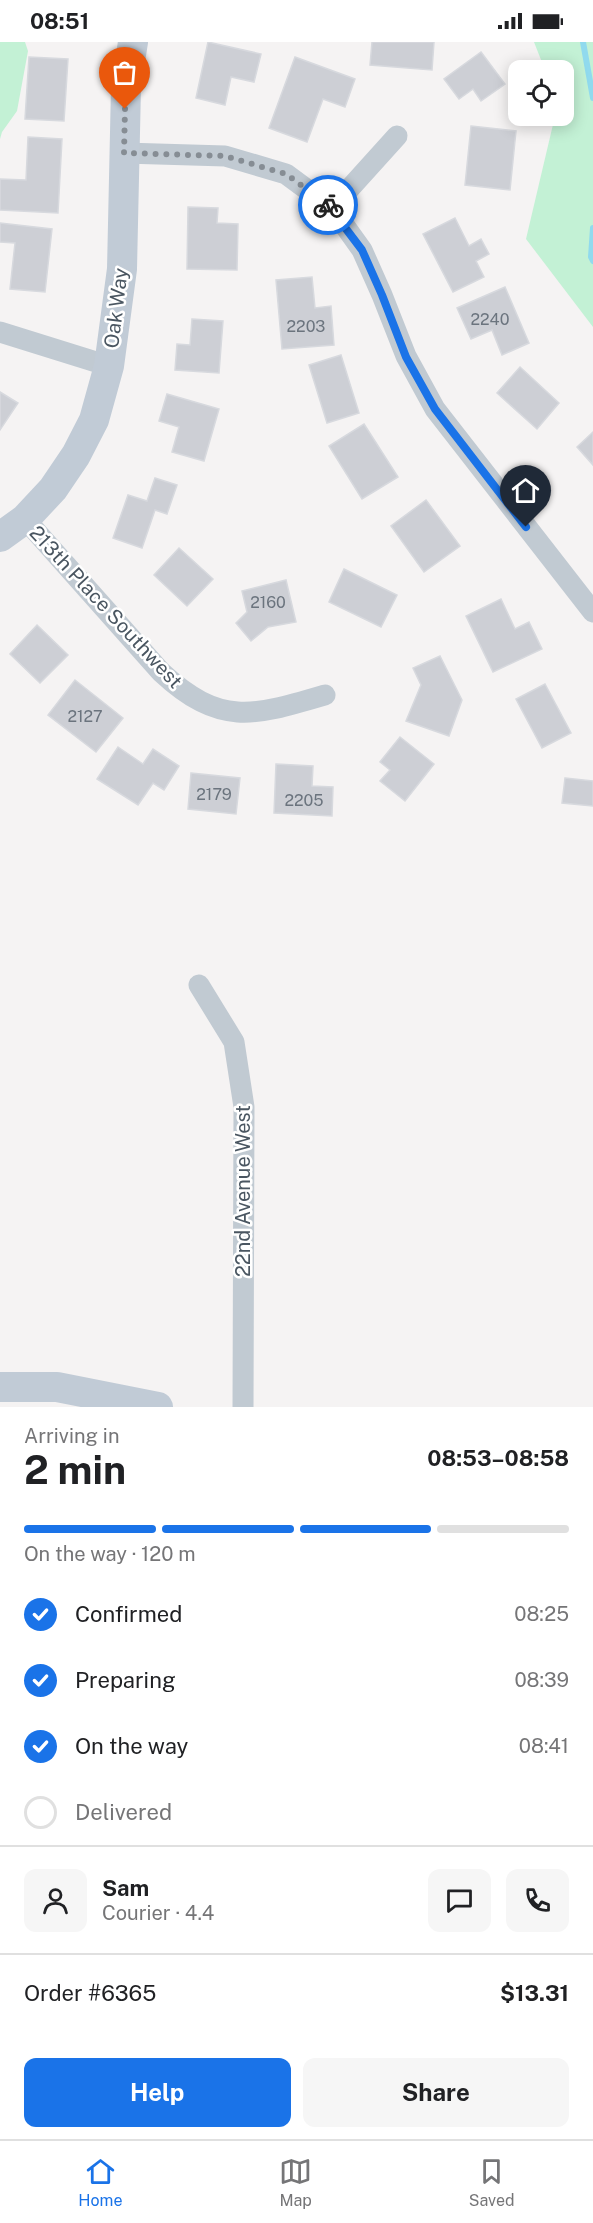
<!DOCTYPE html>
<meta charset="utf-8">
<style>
body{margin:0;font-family:"Public Sans",sans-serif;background:#f6f6f6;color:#202124;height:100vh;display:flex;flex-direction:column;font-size:22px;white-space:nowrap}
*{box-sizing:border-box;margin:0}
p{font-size:20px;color:#757577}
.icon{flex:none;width:33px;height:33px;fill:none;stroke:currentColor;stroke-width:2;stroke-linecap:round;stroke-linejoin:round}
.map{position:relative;height:1365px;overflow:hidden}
.drawer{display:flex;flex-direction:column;background:#fff;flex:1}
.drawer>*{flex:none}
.controls{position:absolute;left:508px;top:18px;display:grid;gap:12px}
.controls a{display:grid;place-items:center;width:66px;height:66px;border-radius:12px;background:#fff;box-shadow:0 3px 15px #0003;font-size:30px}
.pin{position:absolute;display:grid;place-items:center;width:51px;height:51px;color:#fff;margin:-62px -26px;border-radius:50% 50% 50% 0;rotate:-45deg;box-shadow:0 0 6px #0007}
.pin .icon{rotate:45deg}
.courier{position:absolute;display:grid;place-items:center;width:60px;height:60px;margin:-30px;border:4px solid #1a73e8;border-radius:50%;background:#fff;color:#222;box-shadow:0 2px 8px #0007}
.head em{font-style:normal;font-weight:700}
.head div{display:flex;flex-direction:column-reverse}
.head{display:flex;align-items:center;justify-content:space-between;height:102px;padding:0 24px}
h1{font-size:39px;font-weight:700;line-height:45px}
.bar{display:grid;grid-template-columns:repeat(4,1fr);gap:9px 6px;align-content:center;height:72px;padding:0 24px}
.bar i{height:8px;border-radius:4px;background:#e0e0e0}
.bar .active{background:#1a73e8}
.bar p{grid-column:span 4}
.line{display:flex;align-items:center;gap:15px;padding:0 24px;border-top:2px solid #e0e0e0}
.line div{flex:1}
.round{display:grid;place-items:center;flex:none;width:63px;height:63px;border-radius:12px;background:#f6f6f6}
ol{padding:0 24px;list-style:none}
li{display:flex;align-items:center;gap:18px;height:66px}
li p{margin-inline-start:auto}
li .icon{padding:6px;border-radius:50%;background:#1a73e8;color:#fff;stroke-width:4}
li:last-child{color:#757577}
li i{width:33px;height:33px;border:3px solid #e0e0e0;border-radius:50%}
.action{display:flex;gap:12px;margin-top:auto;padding:12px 24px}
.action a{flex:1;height:69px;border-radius:12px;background:#1a73e8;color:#fff;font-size:24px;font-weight:700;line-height:69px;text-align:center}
.action a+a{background:#f6f6f6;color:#202124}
.status{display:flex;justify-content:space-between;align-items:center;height:42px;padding:0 30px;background:#fff;direction:ltr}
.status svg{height:16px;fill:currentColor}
.dock{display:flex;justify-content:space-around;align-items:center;height:84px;border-top:2px solid #e0e0e0;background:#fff;font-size:16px;color:#757577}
.dock a{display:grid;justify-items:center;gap:3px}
.dock .active{color:#1a73e8}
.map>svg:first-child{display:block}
</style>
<div class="status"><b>08:51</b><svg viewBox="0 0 49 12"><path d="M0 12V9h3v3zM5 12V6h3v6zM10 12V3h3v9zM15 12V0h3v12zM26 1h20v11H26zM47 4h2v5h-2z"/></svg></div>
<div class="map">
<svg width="593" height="1365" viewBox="0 0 593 1365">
<rect width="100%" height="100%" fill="#f5f3f3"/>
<g fill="#c3f1d5">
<polygon points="0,0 25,0 28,9 17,69 2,90 0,97"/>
<polygon points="534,0 593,0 593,285 526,197 555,74 564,74 564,28 545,28"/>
</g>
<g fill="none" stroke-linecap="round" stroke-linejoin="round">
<g stroke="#90daee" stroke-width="6">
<polyline points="583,0 593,56"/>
<polyline points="593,186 591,215 593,219"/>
</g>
</g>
<g fill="#cdcfd5" stroke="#d7d9de" stroke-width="1.5">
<polygon points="208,0 261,12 254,40 231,35 225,63 196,56"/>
<polygon points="372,0 434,0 432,28 370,23"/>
<polygon points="481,10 505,42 481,59 473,47 459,57 444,37"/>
<polygon points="29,15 68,17 64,79 25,77"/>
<polygon points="295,15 355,37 345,65 323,57 307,100 269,86"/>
<polygon points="471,84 516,89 510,148 465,143"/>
<polygon points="28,95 62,97 58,171 0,168 0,137 26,138"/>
<polygon points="188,165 218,166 217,181 238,182 237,228 187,227"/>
<polygon points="455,176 469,204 481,197 489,212 476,219 484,235 453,250 423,192"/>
<polygon points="0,181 52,187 45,250 10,247 15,201 0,200"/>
<polygon points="312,235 315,266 331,264 334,303 282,307 276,238"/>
<polygon points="505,245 529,301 502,313 492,288 471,297 457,266"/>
<polygon points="192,277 223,279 219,331 175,328 177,302 190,303"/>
<polygon points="341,313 359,371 327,381 309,323"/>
<polygon points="520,325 559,361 537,387 497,351"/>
<polygon points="0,350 18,361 0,388"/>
<polygon points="167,352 219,367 204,419 172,410 179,385 159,379"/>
<polygon points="364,382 398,435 362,457 329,404"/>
<polygon points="593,390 593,423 577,405"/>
<polygon points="155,436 177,443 167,472 155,468 142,506 113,496 128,453 147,459"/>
<polygon points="426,458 460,504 424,530 391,484"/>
<polygon points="179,506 213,537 187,564 154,533"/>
<polygon points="344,527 397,553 381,585 329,560"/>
<polygon points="286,538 296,580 268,585 251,599 236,581 247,570 242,549"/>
<polygon points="501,557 515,587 529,580 542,607 493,630 466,574"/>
<polygon points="37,583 68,613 40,641 10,612"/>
<polygon points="440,614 462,658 449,694 406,679 421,643 413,626"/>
<polygon points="75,638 123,676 96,710 48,673"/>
<polygon points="545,642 571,691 542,706 516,657"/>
<polygon points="400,695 434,722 405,759 380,739 390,728 380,720"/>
<polygon points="118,705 143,722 153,707 179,724 164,748 153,741 138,763 97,737"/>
<polygon points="276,722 313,724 312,744 333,745 332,774 274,771"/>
<polygon points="191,731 240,736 236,772 188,767"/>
<polygon points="565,736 593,739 593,764 562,761"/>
</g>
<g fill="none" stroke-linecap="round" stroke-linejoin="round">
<g stroke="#c1cad2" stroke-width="21">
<polyline points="124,111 225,114 286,132 332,166 362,208 382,253 406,314 435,367 593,570"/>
<polyline points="332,166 397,94"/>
<polyline points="0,290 109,324"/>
<path d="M25,477L161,630C220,685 254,674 325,653"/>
<polyline points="199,943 234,1000 244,1065 243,1365"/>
</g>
<g stroke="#c1cbd6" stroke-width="30">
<polyline points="0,495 25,477 53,447 76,413 94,378 109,324 122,227 126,45 133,0"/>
<polyline points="0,1345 57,1345 158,1365"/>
</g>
</g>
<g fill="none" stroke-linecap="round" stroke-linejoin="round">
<polyline stroke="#868d94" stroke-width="6" stroke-dasharray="0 10.8" points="125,67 124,111 225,114 286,132 328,163"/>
<polyline stroke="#1a73e8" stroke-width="8" points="328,163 362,208 382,253 406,315 435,367 526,485"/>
</g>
<g text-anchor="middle" stroke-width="5" stroke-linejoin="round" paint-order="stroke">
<g font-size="16" fill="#6b747e">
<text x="490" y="283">2240</text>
<text x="306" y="290">2203</text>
<text x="268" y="566">2160</text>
<text x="85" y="680">2127</text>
<text x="214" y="758">2179</text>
<text x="304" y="764">2205</text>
</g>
<g font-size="20" fill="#4a5661" stroke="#fff">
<text transform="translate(116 266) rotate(-83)" y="7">Oak Way</text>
<text transform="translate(106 565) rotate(47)" y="7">213th Place Southwest</text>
<text transform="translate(243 1149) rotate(-90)" y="7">22nd Avenue West</text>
</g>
</g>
</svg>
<div class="controls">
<a><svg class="icon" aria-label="locate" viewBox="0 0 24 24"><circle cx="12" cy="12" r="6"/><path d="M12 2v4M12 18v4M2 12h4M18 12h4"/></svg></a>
</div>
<div class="pin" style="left:125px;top:67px;background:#ea580c"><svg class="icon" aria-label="bag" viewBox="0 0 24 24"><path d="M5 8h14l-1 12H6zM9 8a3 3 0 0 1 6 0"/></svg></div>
<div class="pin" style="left:526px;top:485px;background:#1f2937"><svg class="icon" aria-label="home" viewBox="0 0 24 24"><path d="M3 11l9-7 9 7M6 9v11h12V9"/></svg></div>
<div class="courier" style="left:328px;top:163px"><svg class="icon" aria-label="bike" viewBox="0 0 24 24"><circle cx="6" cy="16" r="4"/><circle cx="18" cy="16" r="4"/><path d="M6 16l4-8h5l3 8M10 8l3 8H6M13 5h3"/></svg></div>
</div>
<section class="drawer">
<div class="head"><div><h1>2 min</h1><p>Arriving in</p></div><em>08:53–08:58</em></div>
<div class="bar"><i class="active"></i><i class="active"></i><i class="active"></i><i></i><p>On the way · 120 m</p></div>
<ol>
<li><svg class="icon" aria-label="check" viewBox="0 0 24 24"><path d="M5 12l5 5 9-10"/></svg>Confirmed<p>08:25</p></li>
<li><svg class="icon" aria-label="check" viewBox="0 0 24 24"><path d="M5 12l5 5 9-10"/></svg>Preparing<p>08:39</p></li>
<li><svg class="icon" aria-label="check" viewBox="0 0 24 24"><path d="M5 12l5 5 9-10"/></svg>On the way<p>08:41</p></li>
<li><i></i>Delivered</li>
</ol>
<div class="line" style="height:108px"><a class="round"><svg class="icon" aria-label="person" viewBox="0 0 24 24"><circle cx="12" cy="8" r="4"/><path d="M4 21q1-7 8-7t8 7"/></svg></a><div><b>Sam</b><p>Courier · 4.4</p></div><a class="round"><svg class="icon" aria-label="chat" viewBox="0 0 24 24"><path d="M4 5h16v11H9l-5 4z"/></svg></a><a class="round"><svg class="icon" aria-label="phone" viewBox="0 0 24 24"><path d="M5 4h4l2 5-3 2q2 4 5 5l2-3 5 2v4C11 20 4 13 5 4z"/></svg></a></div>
<div class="line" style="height:78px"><div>Order #6365</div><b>$13.31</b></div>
<div class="action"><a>Help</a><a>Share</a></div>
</section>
<nav class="dock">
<a class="active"><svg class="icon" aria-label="home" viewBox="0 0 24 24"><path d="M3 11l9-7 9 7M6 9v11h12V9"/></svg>Home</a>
<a><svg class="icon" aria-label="map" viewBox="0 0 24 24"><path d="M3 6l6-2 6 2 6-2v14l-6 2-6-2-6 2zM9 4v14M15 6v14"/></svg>Map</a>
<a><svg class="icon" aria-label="saved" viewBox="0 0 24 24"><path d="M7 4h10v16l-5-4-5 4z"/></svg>Saved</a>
</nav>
